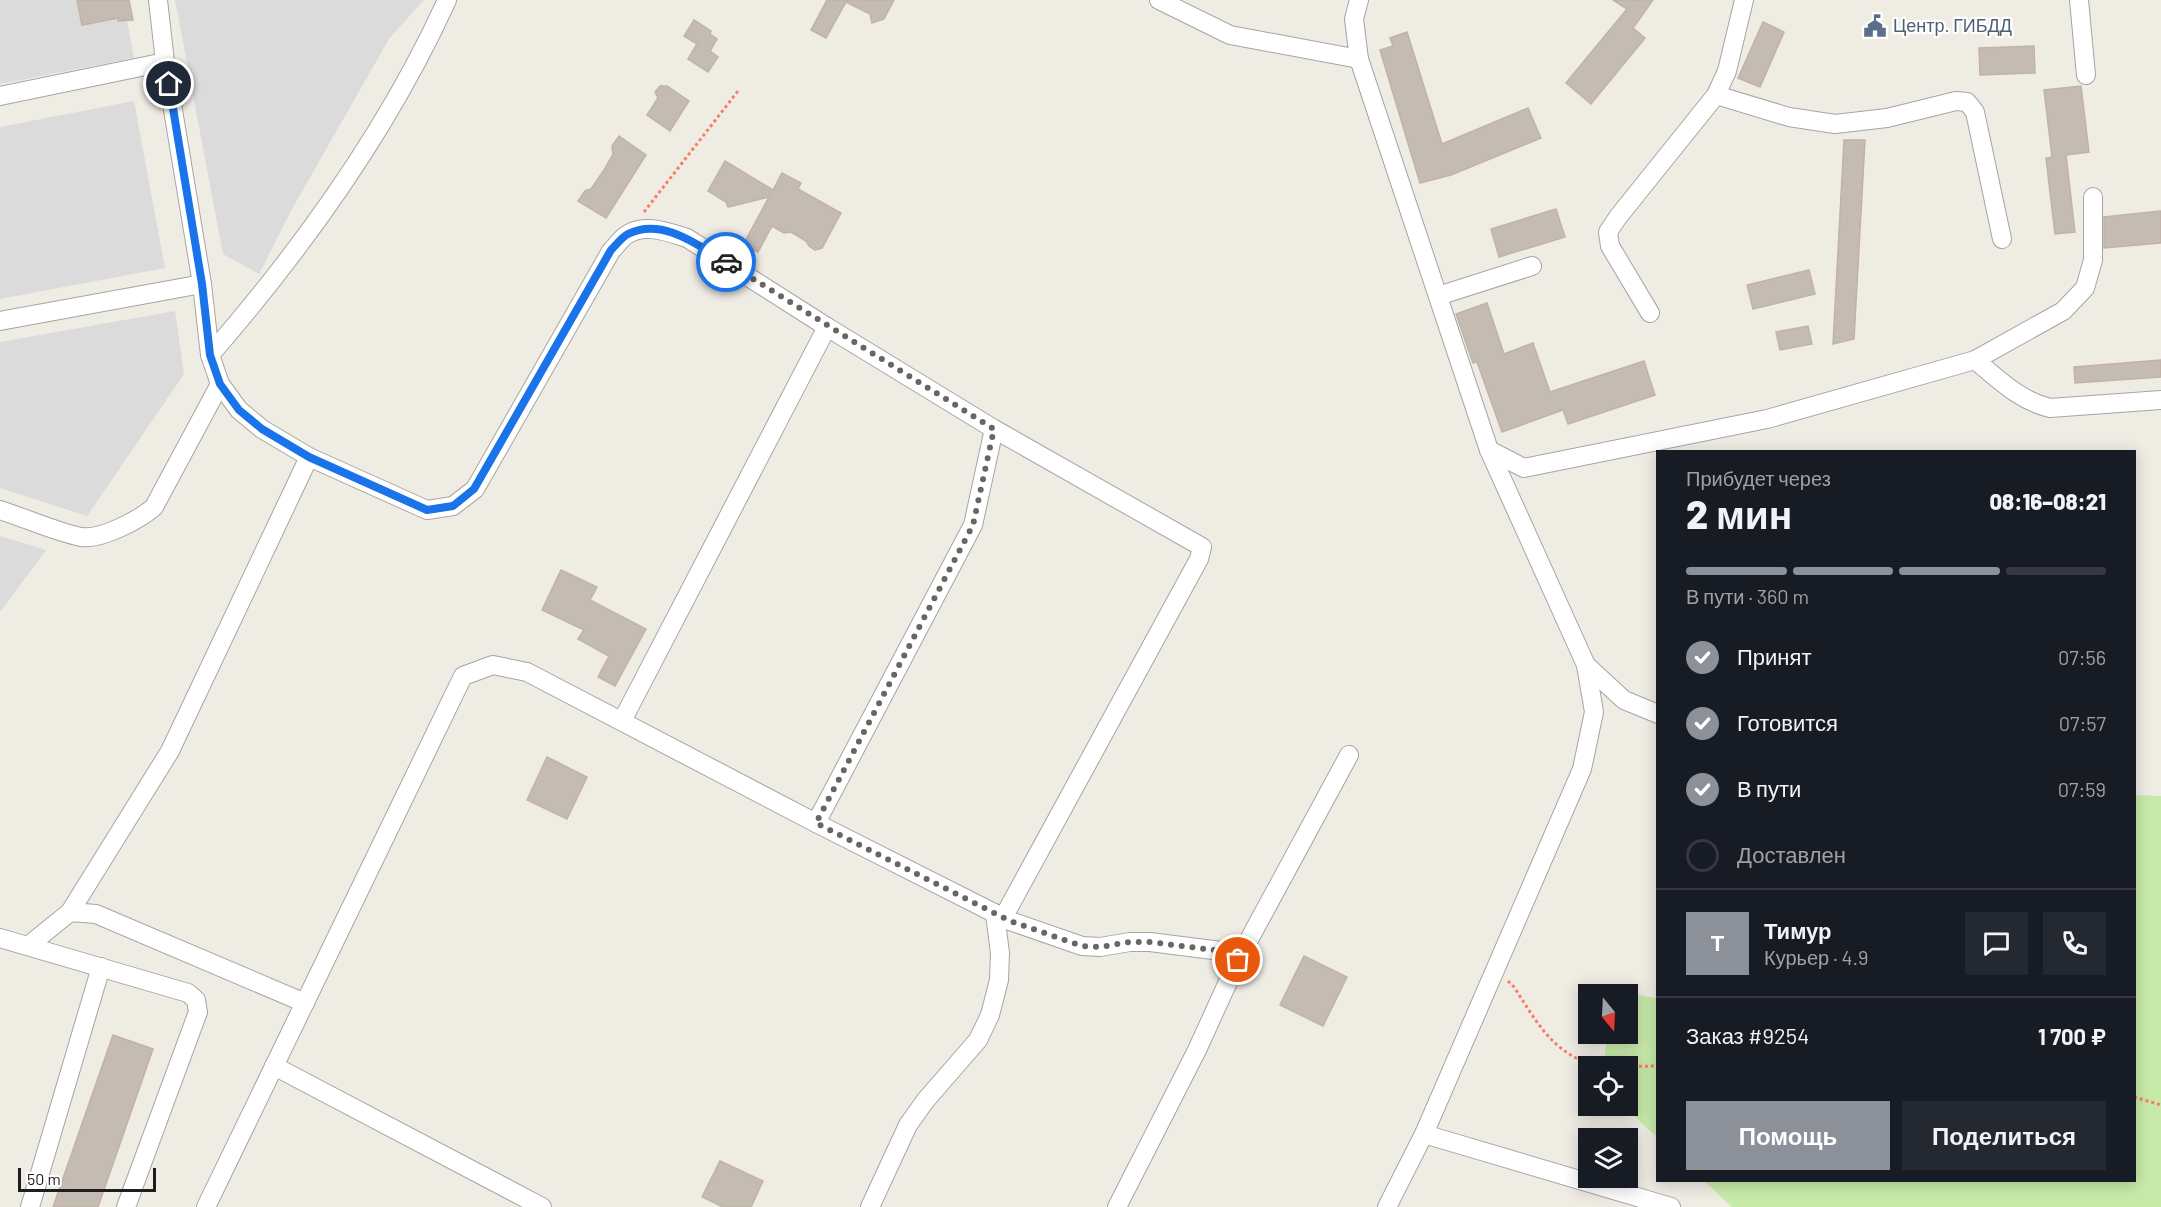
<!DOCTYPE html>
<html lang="ru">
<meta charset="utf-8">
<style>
body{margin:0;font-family:Barlow,sans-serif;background:#242831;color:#f1f3f6;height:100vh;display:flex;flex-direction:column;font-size:22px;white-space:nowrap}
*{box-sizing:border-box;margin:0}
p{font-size:20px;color:#9ea1a6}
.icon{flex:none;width:33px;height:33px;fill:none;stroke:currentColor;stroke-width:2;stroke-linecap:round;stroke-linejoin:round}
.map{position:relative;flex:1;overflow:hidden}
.drawer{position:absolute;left:1656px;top:450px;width:480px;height:732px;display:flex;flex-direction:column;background:#171b24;border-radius:0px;box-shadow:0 3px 15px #0003}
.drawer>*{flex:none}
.needle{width:39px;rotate:162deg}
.buttons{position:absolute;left:1578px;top:984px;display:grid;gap:12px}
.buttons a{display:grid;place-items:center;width:60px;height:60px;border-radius:0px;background:#171b24;box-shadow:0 3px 15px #0003;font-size:30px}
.scale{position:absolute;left:18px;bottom:15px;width:138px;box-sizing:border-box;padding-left:6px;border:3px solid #1e1e1e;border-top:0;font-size:16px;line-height:21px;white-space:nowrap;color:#1e1e1e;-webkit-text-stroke:4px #fff;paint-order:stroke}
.pin{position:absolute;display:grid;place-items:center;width:51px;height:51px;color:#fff;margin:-26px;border:3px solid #fff;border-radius:50%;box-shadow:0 2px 6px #0007}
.courier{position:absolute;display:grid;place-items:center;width:60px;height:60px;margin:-30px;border:4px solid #1a73e8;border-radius:50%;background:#fff;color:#222;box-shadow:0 2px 8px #0007}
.head em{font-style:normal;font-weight:800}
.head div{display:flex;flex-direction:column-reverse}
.head{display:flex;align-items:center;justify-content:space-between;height:102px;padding:0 30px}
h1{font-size:39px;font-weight:800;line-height:45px}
.bar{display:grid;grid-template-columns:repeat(4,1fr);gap:9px 6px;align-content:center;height:72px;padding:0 30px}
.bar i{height:8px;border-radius:4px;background:#363941}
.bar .current{background:#8c9099}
.bar p{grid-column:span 4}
.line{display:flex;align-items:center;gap:15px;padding:0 30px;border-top:2px solid #363941}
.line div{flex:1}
.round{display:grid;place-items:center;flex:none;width:63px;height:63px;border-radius:0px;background:#242831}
ol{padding:0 30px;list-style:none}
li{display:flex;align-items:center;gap:18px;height:66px}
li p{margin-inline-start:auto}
li .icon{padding:6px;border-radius:50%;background:#8c9099;color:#fff;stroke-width:4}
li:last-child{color:#9ea1a6}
li i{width:33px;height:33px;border:3px solid #363941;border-radius:50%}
.primary-button{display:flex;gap:12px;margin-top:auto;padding:12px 30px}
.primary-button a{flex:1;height:69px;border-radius:0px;background:#8c9099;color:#fff;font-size:24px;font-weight:800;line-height:69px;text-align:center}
.primary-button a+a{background:#242831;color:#f1f3f6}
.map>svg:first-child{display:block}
</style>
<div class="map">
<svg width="2161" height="1207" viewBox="0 0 2161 1207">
<rect width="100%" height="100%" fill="#efece4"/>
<g fill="#dcdbdb">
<polygon points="0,0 123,0 134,58 0,84"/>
<polygon points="175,0 424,0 389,39 292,209 259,274 223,254"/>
<polygon points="134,101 165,268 0,299 0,127"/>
<polygon points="175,311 184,374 87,516 0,488 0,342"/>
<polygon points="0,536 46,550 0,612"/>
</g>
<g fill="#c8eaa9">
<polygon points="2135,795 2161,796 2161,1207 1732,1207 1704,1181 2134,1180"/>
<polygon points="1615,991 1657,998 1657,1137 1623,1106 1628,1106 1628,1066 1603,1066 1608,1034 1628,1034 1628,994 1614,994"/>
</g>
<g fill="#c4bbb3" stroke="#c1b3a6" stroke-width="1.5">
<polygon points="77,0 129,0 133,20 118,21 118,18 82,25"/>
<polygon points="827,0 894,0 884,19 872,23 870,14 846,2 826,38 811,30"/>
<polygon points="1613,0 1653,0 1633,28 1645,38 1591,104 1566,83 1627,9"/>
<polygon points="694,20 711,31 710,34 717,39 710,51 718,57 708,72 688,59 697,44 684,36"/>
<polygon points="1763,22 1784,32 1760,87 1738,78"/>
<polygon points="1407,32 1442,144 1528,108 1541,138 1451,175 1420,183 1380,50 1393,46 1390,38"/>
<polygon points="2034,46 2035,73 1980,75 1979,48"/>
<polygon points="660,86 667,86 689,101 670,131 647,115 658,98 655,92"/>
<polygon points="2081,86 2089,152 2066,155 2075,232 2055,234 2046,158 2052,157 2044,90"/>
<polygon points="619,136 646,155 606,218 578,201 585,191 591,189 604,170 613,154 612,146"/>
<polygon points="1844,140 1865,140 1854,339 1833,344"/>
<polygon points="725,161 773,190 782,173 801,183 798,189 841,213 822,248 815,250 809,246 806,241 791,232 784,233 772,226 758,252 743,245 769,197 728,207 726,202 708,191"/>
<polygon points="1556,209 1565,237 1499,257 1491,229"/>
<polygon points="2161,211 2161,243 2104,248 2104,217"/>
<polygon points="1809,270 1815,294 1753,309 1747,285"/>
<polygon points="1487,303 1504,354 1533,343 1550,392 1644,361 1655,395 1568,424 1563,410 1502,432 1477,362 1473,363 1456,314"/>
<polygon points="1808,326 1812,344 1780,350 1776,332"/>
<polygon points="2161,360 2161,377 2075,383 2074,367"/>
<polygon points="561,570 597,587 590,600 646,629 615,686 598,677 609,656 578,639 584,630 542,610"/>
<polygon points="547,757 587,777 567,819 527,800"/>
<polygon points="1304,956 1347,977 1323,1026 1280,1005"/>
<polygon points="113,1035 153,1049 98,1207 53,1207"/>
<polygon points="720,1161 763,1181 751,1207 723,1207 702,1197"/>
</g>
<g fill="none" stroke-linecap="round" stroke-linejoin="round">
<g stroke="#a5a5a5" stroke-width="20">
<g id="minor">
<path d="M158,0L165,62L202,284L210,355L220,384L239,410L262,429L309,457L427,510L453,506L475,489L611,251C616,246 620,240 625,236C643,222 668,232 687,238L827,327L622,721"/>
<polyline points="1159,0 1230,35 1359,59"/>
<polyline points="1359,0 1354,19 1359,59 1489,450 1586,665 1594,712 1582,769 1424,1134 1387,1207"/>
<polyline points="2079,0 2086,75"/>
<polyline points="1716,95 1789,117 1835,124 1887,118 1956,101 1967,102 1975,112 2002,239"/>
<polyline points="0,96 165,62"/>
<polyline points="1438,296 1532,266"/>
<polyline points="1650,313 1610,246 1608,232 1618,217 1716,95 1727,71 1744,0"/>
<polyline points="0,321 202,284"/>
<polyline points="827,327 994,429 1202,547 1199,559 1003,918"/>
<path d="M210,355C303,248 388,130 447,0"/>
<path d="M1975,360C1998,379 2020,401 2050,408L2161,400"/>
<polyline points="1489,450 1524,468 1767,419 1975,360 2063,311 2085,288 2093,260 2093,197"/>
<path d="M0,510C25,518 56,532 81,537C101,540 139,520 154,507L220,384"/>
<polyline points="1586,665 1624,700 1658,714"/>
<polyline points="816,823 973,525 994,429"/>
<polyline points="70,912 170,751 309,457"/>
<polyline points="0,938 188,993 196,1000 198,1012 126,1207"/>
<polyline points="28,946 70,912 96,914 305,1003"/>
<polyline points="274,1066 542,1207"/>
<polyline points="1424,1134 1671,1207"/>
<polyline points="30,1207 101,967"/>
<polyline points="206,1207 463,676 493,665 527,672 816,823 1010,921 1082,946 1100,947 1130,942 1150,942 1221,951 1238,960"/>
<polyline points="870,1207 908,1125 925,1101 978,1040 990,1015 999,980 1000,953 995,914"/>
<polyline points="1117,1207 1197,1050 1238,960 1349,755"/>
</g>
</g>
<g stroke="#fb7b69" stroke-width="3" stroke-dasharray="3 3" stroke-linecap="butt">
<polyline points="644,212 738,91"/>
<path d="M1508,981L1514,987C1535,1019 1552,1053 1592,1064C1608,1068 1640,1066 1658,1066"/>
<polyline points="2134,1097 2161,1105"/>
</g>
<use href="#minor" stroke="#fff" stroke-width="18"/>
</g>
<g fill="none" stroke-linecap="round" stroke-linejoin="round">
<polyline stroke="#676663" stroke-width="6" stroke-dasharray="0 10.8" points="726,262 994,429 973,525 816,823 1010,921 1082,946 1100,947 1130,942 1150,942 1221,951 1238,960"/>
<path stroke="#1a73e8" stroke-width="8" d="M169,84L202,284L210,355L220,384L239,410L262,429L309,457L427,510L453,506L474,489L611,250C616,245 622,237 628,234C662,217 698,245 726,262"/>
</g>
<defs>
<g id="civic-bare" transform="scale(1.8)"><path d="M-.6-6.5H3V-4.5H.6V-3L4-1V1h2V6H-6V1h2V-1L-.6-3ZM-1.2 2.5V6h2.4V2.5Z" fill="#5c6f8a" stroke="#fff" stroke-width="2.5" paint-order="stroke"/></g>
</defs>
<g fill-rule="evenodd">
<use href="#civic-bare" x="1875" y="26"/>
</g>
<g text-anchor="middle" stroke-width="4.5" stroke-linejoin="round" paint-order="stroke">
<g font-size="18" fill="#4e5e75" stroke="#fff" text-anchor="start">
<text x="1893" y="32">Центр. ГИБДД</text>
</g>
</g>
</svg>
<div class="buttons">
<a><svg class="needle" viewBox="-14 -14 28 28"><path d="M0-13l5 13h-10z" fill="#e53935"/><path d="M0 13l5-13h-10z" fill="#9ea1a6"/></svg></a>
<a><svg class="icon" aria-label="locate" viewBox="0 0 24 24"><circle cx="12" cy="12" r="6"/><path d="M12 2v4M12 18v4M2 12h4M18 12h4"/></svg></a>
<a><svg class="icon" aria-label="layers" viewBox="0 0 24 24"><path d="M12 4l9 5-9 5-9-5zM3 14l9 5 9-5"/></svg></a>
</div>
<div class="scale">50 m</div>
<div class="pin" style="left:1238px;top:960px;background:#ea580c"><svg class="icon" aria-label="bag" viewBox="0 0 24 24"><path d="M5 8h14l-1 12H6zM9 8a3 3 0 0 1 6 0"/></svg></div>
<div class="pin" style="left:169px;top:84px;background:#1f2937"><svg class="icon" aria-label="home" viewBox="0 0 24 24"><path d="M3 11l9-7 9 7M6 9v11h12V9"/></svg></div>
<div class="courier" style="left:726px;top:262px"><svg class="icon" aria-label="car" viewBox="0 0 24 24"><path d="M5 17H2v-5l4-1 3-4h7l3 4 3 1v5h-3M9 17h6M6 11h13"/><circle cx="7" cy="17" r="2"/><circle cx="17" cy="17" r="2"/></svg></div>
<section class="drawer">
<div class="head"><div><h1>2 мин</h1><p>Прибудет через</p></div><em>08:16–08:21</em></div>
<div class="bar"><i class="current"></i><i class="current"></i><i class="current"></i><i></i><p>В пути · 360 m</p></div>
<ol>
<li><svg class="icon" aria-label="check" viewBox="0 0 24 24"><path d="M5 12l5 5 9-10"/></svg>Принят<p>07:56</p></li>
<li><svg class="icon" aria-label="check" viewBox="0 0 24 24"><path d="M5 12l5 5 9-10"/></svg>Готовится<p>07:57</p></li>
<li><svg class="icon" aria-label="check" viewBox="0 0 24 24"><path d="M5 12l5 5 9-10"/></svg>В пути<p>07:59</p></li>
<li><i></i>Доставлен</li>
</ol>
<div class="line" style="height:108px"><b class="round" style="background:#8c9099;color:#fff">Т</b><div><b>Тимур</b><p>Курьер · 4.9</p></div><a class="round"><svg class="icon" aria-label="chat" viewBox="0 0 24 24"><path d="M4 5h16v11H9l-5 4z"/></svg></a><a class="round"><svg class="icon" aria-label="phone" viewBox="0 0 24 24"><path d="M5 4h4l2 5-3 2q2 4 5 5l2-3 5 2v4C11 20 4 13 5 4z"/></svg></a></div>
<div class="line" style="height:78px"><div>Заказ #9254</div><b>1 700 ₽</b></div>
<div class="primary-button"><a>Помощь</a><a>Поделиться</a></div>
</section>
</div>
